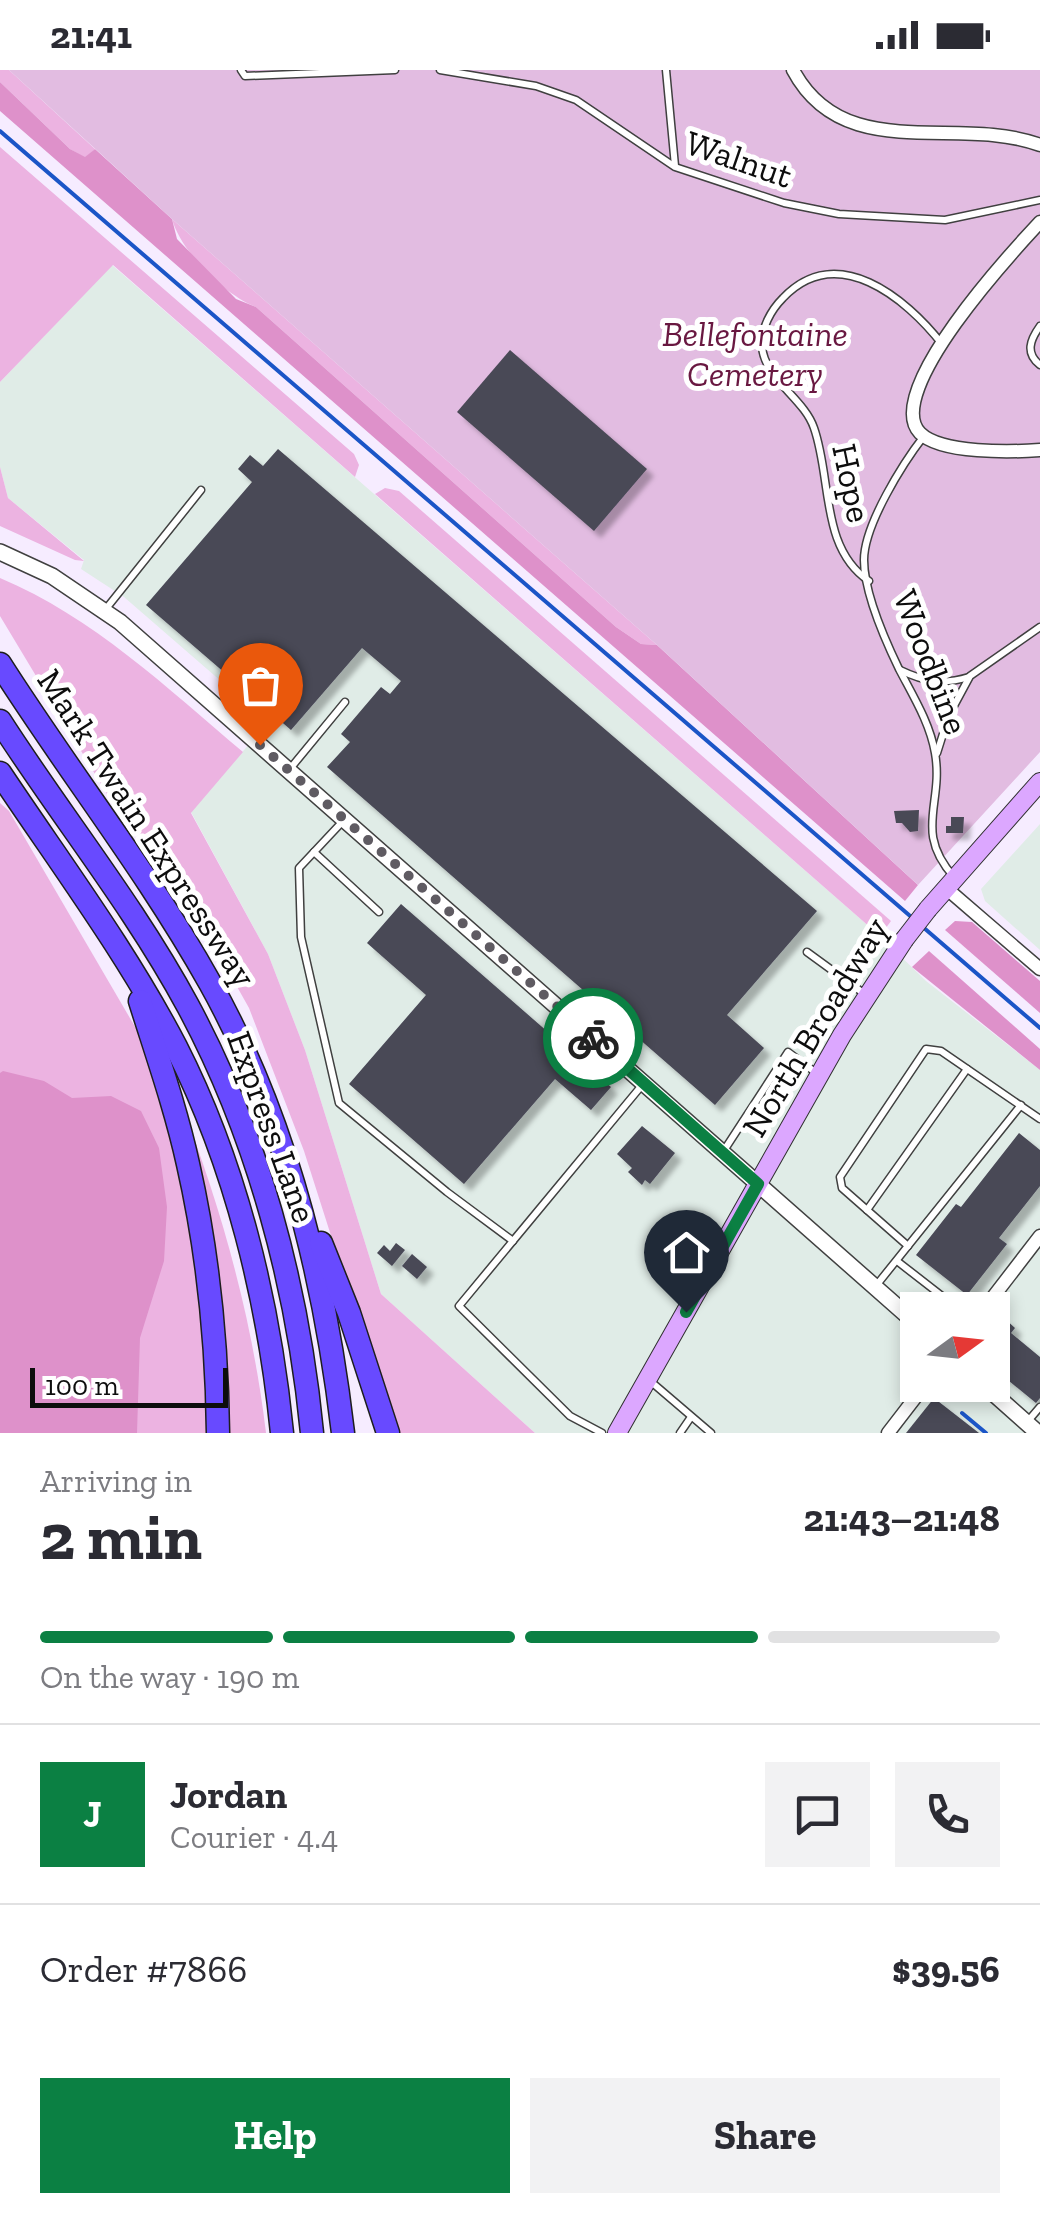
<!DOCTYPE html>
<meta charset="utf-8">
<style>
body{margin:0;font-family:"Zilla Slab",serif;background:#f2f2f3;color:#2b2b33;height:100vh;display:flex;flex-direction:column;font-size:38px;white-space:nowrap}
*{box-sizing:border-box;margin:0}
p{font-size:32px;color:#7c7c81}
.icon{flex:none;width:55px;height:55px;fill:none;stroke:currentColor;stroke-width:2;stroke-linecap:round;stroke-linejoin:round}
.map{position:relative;height:1363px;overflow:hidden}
.panel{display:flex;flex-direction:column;background:#fff;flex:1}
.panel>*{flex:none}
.needle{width:65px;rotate:75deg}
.tools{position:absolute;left:900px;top:1222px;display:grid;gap:20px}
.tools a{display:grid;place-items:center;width:110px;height:110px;border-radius:0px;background:#fff;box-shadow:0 5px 15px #0003;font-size:50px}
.scale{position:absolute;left:30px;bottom:25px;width:198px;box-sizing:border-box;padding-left:10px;border:5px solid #0d0d0d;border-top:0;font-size:28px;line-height:35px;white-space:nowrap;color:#0d0d0d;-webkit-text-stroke:8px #fff;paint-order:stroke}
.pin{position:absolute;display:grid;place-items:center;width:85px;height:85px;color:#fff;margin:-102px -42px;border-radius:50% 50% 50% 0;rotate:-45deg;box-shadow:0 0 10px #0007}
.pin .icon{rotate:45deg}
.courier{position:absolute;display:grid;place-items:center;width:100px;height:100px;margin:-50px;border:8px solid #0b8043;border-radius:50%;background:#fff;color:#222;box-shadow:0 2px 12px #0007}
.overview em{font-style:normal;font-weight:800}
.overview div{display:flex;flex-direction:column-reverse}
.overview{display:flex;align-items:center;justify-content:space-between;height:170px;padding:0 40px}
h1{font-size:65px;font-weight:800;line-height:75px}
.bar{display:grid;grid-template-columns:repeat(4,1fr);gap:15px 10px;align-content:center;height:120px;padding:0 40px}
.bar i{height:12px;border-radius:8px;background:#e1e1e2}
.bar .selected{background:#0b8043}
.bar p{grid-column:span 4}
.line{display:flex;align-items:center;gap:25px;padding:0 40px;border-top:2px solid #e1e1e2}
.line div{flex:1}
.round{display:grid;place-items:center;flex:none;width:105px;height:105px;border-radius:0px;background:#f2f2f3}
.button{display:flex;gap:20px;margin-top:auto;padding:20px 40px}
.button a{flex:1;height:115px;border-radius:0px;background:#0b8043;color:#fff;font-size:40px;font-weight:800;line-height:115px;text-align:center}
.button a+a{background:#f2f2f3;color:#2b2b33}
.status{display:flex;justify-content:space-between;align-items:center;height:70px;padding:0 50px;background:#fff;direction:ltr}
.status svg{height:28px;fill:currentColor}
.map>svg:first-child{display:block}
</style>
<div class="status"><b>21:41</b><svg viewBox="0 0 49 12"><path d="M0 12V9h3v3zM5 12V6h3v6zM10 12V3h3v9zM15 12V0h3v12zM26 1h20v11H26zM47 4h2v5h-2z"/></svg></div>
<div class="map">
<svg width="1040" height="1363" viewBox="0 0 1040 1363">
<defs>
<filter id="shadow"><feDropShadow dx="7" dy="7" stdDeviation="2.5" flood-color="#0004"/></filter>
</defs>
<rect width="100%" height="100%" fill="#f6ecff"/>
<g fill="#e0ece7" fill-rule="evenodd">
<path d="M112,195L880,866L926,911L1040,1000V1363H535L381,1224L305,980L268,884L191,742L268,652L124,527L81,499L84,490L8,428L0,397V312ZM918,1240H992V1315H918Z"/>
<polygon points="1040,754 1040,880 985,831 981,819"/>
</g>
<g fill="#ecb3e1">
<polygon points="0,0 9,0 95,79 85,88 70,79 0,12"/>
<polygon points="0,77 354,384 359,395 355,407 113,195 0,312"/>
<path d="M172,149L657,575L641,574L616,557L256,237C225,225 181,182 172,149Z"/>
<polygon points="0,397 8,428 84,491 75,490 0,456"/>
<polygon points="385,418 399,421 891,851 880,866 375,424"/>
<path d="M0,508C93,547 167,618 243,682L191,743L268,884L305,980L381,1224L535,1363H394L304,1081L249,938L199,849L110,729L0,546Z"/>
<polygon points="0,733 9,741 141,967 190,1133 212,1363 0,1363"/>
<path d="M179,1028C221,1137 252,1246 266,1363H224Z"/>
</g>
<g fill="#de91ca">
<polygon points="0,12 70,79 85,87 95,79 172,149 177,169 236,229 256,237 616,557 641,574 657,575 918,815 905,831 0,41"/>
<polygon points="955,851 972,852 1040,911 1040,943 945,860"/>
<polygon points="929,881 1040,979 1040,1000 912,897"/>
<polygon points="3,1001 44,1011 72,1028 111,1026 141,1041 159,1078 167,1137 164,1191 140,1268 137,1363 0,1363 0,1003"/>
</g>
<polygon fill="#e2bce1" points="9,0 1040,0 1040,682 918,815 657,575 172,149"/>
<g fill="#494856" filter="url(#shadow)">
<polygon points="510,280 647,399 594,461 457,342"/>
<polygon points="278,379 817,841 727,945 764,978 715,1035 327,697 350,672 341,664 381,617 390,624 401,611 362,578 291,660 146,535 252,412 238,399 250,385 263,396"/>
<polygon points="919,740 918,761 910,762 902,753 896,753 894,741"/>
<polygon points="951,747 964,747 963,763 946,763 946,756 951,756"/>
<polygon points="401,834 611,1017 591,1040 555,1009 464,1114 349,1014 426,925 367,873"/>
<polygon points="642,1056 675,1083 650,1114 645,1110 642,1115 628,1102 632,1098 617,1084"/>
<polygon points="1019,1063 1040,1080 1040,1116 999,1168 1007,1174 967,1225 916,1185 956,1134 961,1137"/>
<polygon points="396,1173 405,1180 392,1196 377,1183 384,1175 390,1181"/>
<polygon points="412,1184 427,1197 417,1209 402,1196"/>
<polygon points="1004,1248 1015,1258 1011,1263 1040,1287 1040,1328 1036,1333 992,1297 992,1262"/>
<polygon points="934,1328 979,1363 906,1363"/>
</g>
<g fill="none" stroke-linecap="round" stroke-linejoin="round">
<g stroke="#404040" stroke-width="9">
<g id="service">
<polyline points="241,0 245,6 395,0"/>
<polyline points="440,0 536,16 576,30 675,97 784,133 839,144 945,150 1040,130"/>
<polyline points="666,0 675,96"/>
<path d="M1040,256C1030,270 1025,283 1040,295"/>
<path d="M924,366C903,393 864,455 864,490C864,522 885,570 899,599C913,626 930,653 935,683C944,734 913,761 954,807"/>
<path d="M869,511C820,478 832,409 814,358C804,328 764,309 762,276C761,258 771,240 783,228C837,171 906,228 942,274"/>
<polyline points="105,540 201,420"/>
<path d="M900,600C925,612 943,615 969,607"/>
<polyline points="937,683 949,645 970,606 1040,557"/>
<polyline points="289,700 345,632"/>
<polyline points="344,750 299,798 301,867 339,1033 447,1122 513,1171"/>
<polyline points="314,782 379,842"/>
<polyline points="807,882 866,925"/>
<polyline points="723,1082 788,982 819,1005"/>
<polyline points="867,1140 967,999"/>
<polyline points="908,1176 842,1118 840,1107 926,979 941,981 1040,1049"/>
<polyline points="897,1191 960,1240"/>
<polyline points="875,1217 1021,1035"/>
<polyline points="649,1310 711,1363"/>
<polyline points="1028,1351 1040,1337"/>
<polyline points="602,1363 570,1346 459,1236 643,1014"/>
<polyline points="680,1363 691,1347"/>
</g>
</g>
<g stroke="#404040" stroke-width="15">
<g id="minor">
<path d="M793,0C844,96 957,44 1040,75"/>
<path d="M1040,152C1013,181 881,323 920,363C941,384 1012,382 1040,380"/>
<polyline points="946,818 1040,899"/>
<polyline points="983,1240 1040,1166"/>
<polyline points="888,1363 925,1315"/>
</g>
</g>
<g stroke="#404040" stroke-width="18">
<g id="tertiary">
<polyline points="0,482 52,506 120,552 918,1255"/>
<polyline points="984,1315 1038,1363"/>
</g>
</g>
<g stroke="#2f2f2f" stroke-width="20">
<g id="secondary">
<polyline points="928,839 1040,712"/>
<polyline points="617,1363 842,965 904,870"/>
</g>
</g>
<g stroke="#1e1e1e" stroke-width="25">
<g id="motorway">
<path d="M0,594C68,701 148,802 210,913C286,1049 325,1209 343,1363"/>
<path d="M0,651C61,746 134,836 188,936C258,1066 298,1217 312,1363"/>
<path d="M0,703C60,793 126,881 176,977C236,1095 269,1232 282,1363"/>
<path d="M140,931C157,985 176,1039 188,1094C208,1182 217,1273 218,1363"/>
<polyline points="321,1173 349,1243 388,1363"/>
</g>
</g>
<use href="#service" stroke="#fff" stroke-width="6"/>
<use href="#minor" stroke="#fff" stroke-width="12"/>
<use href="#tertiary" stroke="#fff" stroke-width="15"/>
<use href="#secondary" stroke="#dca7ff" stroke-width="18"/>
<use href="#motorway" stroke="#684aff" stroke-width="22"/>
<g stroke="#1b55c7" stroke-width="4">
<polyline points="0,61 1040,958"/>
<polyline points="962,1343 986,1363"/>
</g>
<g stroke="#2f2f2f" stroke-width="20" stroke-linecap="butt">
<polyline id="secondary-bridge" points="904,870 928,839"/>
</g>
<use href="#secondary-bridge" stroke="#dca7ff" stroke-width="18"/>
</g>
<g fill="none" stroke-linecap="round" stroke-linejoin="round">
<polyline stroke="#5f5b62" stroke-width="10" stroke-dasharray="0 18" points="260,675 593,968"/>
<polyline stroke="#0b8043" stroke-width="12" points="593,968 758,1114 686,1242"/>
</g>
<g text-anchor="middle" stroke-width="10" stroke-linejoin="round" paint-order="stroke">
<g font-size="35" fill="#0d0d0d" stroke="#fff">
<text transform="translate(739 89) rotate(19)" y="12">Walnut</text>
<text transform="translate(852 413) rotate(78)" y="12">Hope</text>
<text transform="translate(931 592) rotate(69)" y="12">Woodbine</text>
<text transform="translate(147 758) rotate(57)" y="12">Mark Twain Expressway</text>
<text transform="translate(815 957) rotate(-59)" y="12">North Broadway</text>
<text transform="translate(272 1057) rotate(70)" y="12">Express Lane</text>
</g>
<g font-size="35" font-style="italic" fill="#691841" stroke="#fff">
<text x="755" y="276">Bellefontaine<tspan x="755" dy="40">Cemetery</tspan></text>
</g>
</g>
</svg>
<div class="tools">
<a><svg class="needle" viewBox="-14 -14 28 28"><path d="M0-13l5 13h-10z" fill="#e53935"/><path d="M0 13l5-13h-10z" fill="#7c7c81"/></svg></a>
</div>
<div class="scale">100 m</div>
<div class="pin" style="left:260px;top:675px;background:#ea580c"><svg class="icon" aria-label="bag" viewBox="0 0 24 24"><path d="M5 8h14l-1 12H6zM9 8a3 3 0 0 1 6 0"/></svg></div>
<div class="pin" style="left:686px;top:1242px;background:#1f2937"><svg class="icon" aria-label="home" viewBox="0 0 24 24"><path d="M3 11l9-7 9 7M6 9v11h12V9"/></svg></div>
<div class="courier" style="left:593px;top:968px"><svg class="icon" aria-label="bike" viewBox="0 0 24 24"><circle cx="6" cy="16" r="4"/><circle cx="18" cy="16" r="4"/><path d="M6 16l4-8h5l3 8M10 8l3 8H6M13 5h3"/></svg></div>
</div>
<section class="panel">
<div class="overview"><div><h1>2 min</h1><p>Arriving in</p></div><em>21:43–21:48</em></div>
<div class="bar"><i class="selected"></i><i class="selected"></i><i class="selected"></i><i></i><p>On the way · 190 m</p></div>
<div class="line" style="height:180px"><b class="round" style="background:#0b8043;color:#fff">J</b><div><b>Jordan</b><p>Courier · 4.4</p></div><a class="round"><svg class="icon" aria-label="chat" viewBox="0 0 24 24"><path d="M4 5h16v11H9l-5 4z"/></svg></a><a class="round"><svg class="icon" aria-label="phone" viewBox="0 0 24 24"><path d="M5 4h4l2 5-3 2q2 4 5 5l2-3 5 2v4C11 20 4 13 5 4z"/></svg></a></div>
<div class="line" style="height:130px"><div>Order #7866</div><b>$39.56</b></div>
<div class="button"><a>Help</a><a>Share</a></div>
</section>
